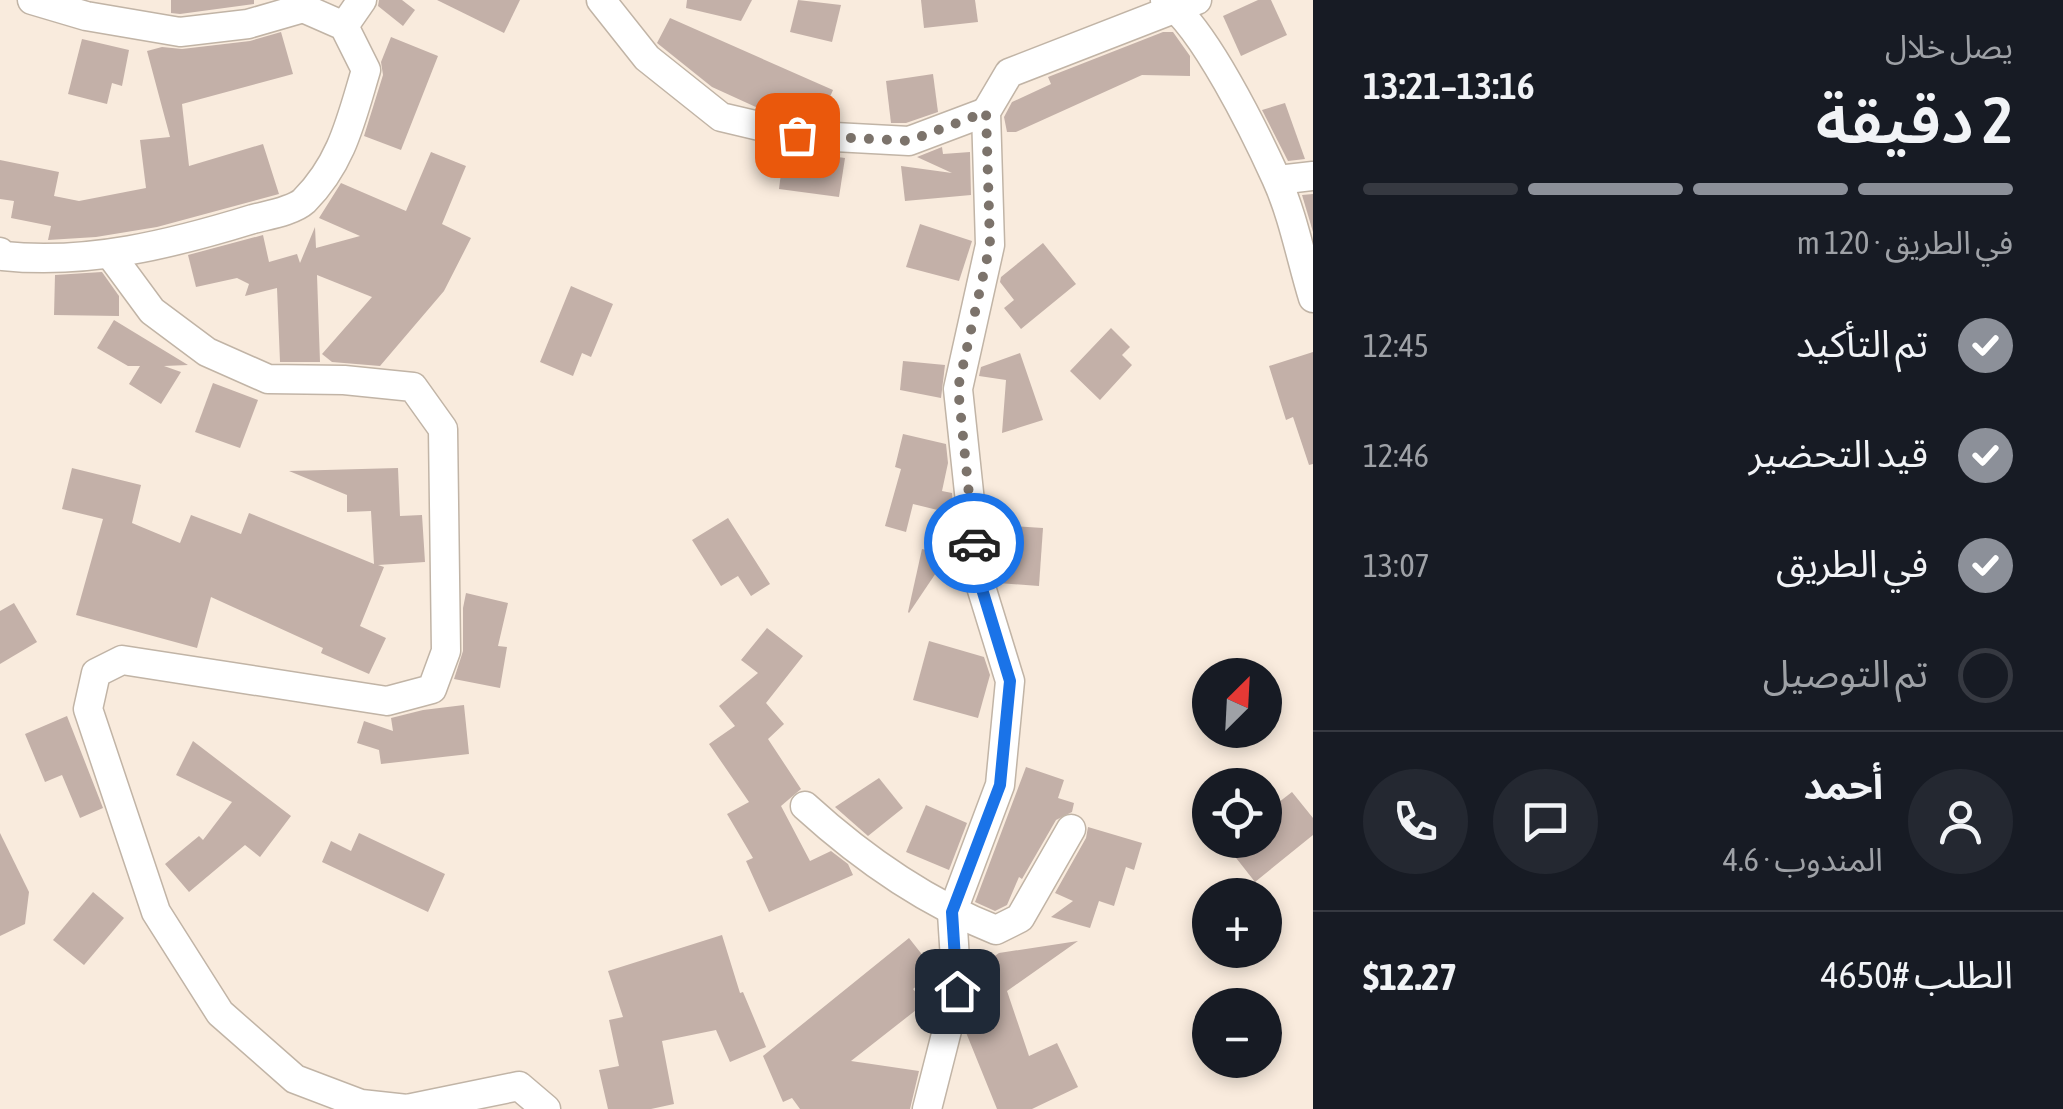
<!DOCTYPE html>
<html lang="ar">
<meta charset="utf-8">
<style>
body{margin:0;font-family:"Asap Condensed","Noto Sans Arabic",sans-serif;background:#242831;color:#f1f3f6;direction:rtl;height:100vh;display:flex;flex-direction:column;font-size:38px;white-space:nowrap}
*{box-sizing:border-box;margin:0}
p{font-size:32px;color:#9ea1a6}
.icon{flex:none;width:55px;height:55px;fill:none;stroke:currentColor;stroke-width:2;stroke-linecap:round;stroke-linejoin:round}
.map{position:relative;flex:1;overflow:hidden;direction:ltr}
.details{display:flex;flex-direction:column;background:#171b24;width:750px}
.details>*{flex:none}
.needle{width:65px;rotate:24deg}
.buttons{position:absolute;left:1192px;top:658px;display:grid;gap:20px}
.buttons a{display:grid;place-items:center;width:90px;height:90px;border-radius:50%;background:#171b24;box-shadow:0 5px 15px #0003;font-size:50px}
.pin{position:absolute;display:grid;place-items:center;width:85px;height:85px;color:#fff;margin:-42px;border-radius:20px;box-shadow:0 5px 15px #0006}
.courier{position:absolute;display:grid;place-items:center;width:100px;height:100px;margin:-50px;border:8px solid #1a73e8;border-radius:50%;background:#fff;color:#222;box-shadow:0 2px 12px #0007}
.head em{font-style:normal;font-weight:600}
.head div{display:flex;flex-direction:column-reverse}
.head{display:flex;align-items:center;justify-content:space-between;height:170px;padding:0 50px}
h1{font-size:65px;font-weight:600;line-height:75px}
.bar{display:grid;grid-template-columns:repeat(4,1fr);gap:15px 10px;align-content:center;height:120px;padding:0 50px}
.bar i{height:12px;border-radius:8px;background:#363941}
.bar .active{background:#8c9099}
.bar p{grid-column:span 4}
.line{display:flex;align-items:center;gap:25px;padding:0 50px;border-top:2px solid #363941}
.line div{flex:1}
.round{display:grid;place-items:center;flex:none;width:105px;height:105px;border-radius:52px;background:#242831}
ol{padding:0 50px;list-style:none}
li{display:flex;align-items:center;gap:30px;height:110px}
li p{margin-inline-start:auto}
li .icon{padding:10px;border-radius:50%;background:#8c9099;color:#fff;stroke-width:4}
li:last-child{color:#9ea1a6}
li i{width:55px;height:55px;border:5px solid #363941;border-radius:50%}
main{display:flex;flex:1;min-height:0}
.map>svg:first-child{display:block}
</style>
<main>
<section class="details">
<div class="head"><div><h1>2 دقيقة</h1><p>يصل خلال</p></div><em>13:16–13:21</em></div>
<div class="bar"><i class="active"></i><i class="active"></i><i class="active"></i><i></i><p>في الطريق · 120 m</p></div>
<ol>
<li><svg class="icon" aria-label="check" viewBox="0 0 24 24"><path d="M5 12l5 5 9-10"/></svg>تم التأكيد<p>12:45</p></li>
<li><svg class="icon" aria-label="check" viewBox="0 0 24 24"><path d="M5 12l5 5 9-10"/></svg>قيد التحضير<p>12:46</p></li>
<li><svg class="icon" aria-label="check" viewBox="0 0 24 24"><path d="M5 12l5 5 9-10"/></svg>في الطريق<p>13:07</p></li>
<li><i></i>تم التوصيل</li>
</ol>
<div class="line" style="height:180px"><a class="round"><svg class="icon" aria-label="person" viewBox="0 0 24 24"><circle cx="12" cy="8" r="4"/><path d="M4 21q1-7 8-7t8 7"/></svg></a><div><b>أحمد</b><p>المندوب · 4.6</p></div><a class="round"><svg class="icon" aria-label="chat" viewBox="0 0 24 24"><path d="M4 5h16v11H9l-5 4z"/></svg></a><a class="round"><svg class="icon" aria-label="phone" viewBox="0 0 24 24"><path d="M5 4h4l2 5-3 2q2 4 5 5l2-3 5 2v4C11 20 4 13 5 4z"/></svg></a></div>
<div class="line" style="height:130px"><div>الطلب #4650</div><b>$12.27</b></div>
</section>
<div class="map">
<svg width="1313" height="1109" viewBox="0 0 1313 1109">
<rect width="100%" height="100%" fill="#f9ebdd"/>
<g fill="#c3b0a8">
<polygon points="171,0 254,0 254,4 180,14 171,13"/>
<polygon points="379,0 402,0 415,10 403,26 378,6"/>
<polygon points="437,0 520,0 504,33"/>
<polygon points="687,0 752,0 741,21 686,8"/>
<polygon points="798,0 841,5 832,42 790,32"/>
<polygon points="921,0 975,0 978,22 924,28"/>
<polygon points="1258,0 1271,0 1287,35 1241,56 1223,16"/>
<polygon points="670,18 833,90 822,115 801,105 796,117 758,108 712,87 657,43"/>
<polygon points="281,32 293,74 182,104 189,166 263,144 279,194 157,227 96,237 48,240 51,226 11,218 14,201 0,199 0,160 59,172 54,196 79,201 146,188 140,140 170,137 147,51 162,47 182,49 250,41"/>
<polygon points="1163,32 1173,32 1190,56 1190,76 1142,75 1016,132 1007,132 1004,117 1012,102 1051,84 1048,77"/>
<polygon points="391,37 438,56 401,150 364,136 383,75 381,62"/>
<polygon points="82,39 129,50 122,86 112,83 107,104 68,94"/>
<polygon points="933,74 938,112 906,123 891,123 886,81"/>
<polygon points="1285,103 1305,159 1288,161 1262,110"/>
<polygon points="942,147 943,154 970,152 971,195 905,201 901,166 952,173 917,157"/>
<polygon points="784,150 845,158 839,197 779,189"/>
<polygon points="431,152 466,166 442,224 471,238 444,291 380,366 332,362 322,354 372,297 317,275 320,362 280,362 277,288 245,296 249,284 237,278 196,287 188,255 263,235 269,262 297,254 300,263 315,227 316,248 360,236 319,218 341,183 406,211"/>
<polygon points="1313,194 1313,232 1302,195"/>
<polygon points="920,224 972,241 959,281 906,267"/>
<polygon points="1043,243 1076,284 1021,329 1004,308 1014,300 1000,282 1001,277"/>
<polygon points="102,272 119,296 119,316 54,315 55,275"/>
<polygon points="571,286 613,304 591,357 582,353 573,376 540,362"/>
<polygon points="114,320 188,365 164,366 181,372 161,404 129,384 140,366 128,366 97,348"/>
<polygon points="1111,328 1130,347 1122,355 1132,365 1100,400 1070,371"/>
<polygon points="1313,352 1313,464 1309,465 1293,417 1286,420 1269,366"/>
<polygon points="1020,353 1043,420 1002,433 1006,380 979,376 981,367"/>
<polygon points="903,361 945,365 941,398 900,390"/>
<polygon points="213,383 258,400 240,448 195,432"/>
<polygon points="903,434 946,444 948,463 942,491 952,493 954,514 913,504 906,532 885,526 901,469 895,467"/>
<polygon points="72,468 141,485 132,523 180,543 191,515 241,534 249,513 374,564 371,511 347,512 347,495 289,471 398,468 400,516 422,515 425,562 378,565 384,567 360,626 386,638 369,674 321,653 323,648 211,597 197,648 76,615 103,519 62,509"/>
<polygon points="728,518 770,584 751,596 738,576 721,586 692,540"/>
<polygon points="996,525 1043,528 1039,586 998,583 994,560"/>
<polygon points="922,549 948,555 909,613 908,612"/>
<polygon points="953,557 958,558 961,580 946,579"/>
<polygon points="466,593 508,603 498,646 507,647 500,688 454,679 463,651 463,608"/>
<polygon points="14,603 37,642 0,664 0,611"/>
<polygon points="767,628 803,656 766,703 784,724 768,739 801,789 781,806 810,861 831,851 848,864 853,875 769,912 746,861 753,858 727,814 749,802 709,744 735,726 719,706 758,673 741,660"/>
<polygon points="929,641 984,657 990,675 978,718 913,700"/>
<polygon points="464,705 469,754 381,764 379,750 357,743 364,721 393,731 391,718 423,710"/>
<polygon points="67,716 103,808 80,818 62,775 45,782 25,734"/>
<polygon points="193,741 291,816 260,857 245,845 189,892 165,864 199,836 203,840 232,802 176,775"/>
<polygon points="1026,767 1064,780 1058,798 1074,803 1072,812 1056,820 1022,879 1019,877 1007,905 995,911 975,902"/>
<polygon points="879,778 903,808 868,836 835,807"/>
<polygon points="1292,792 1313,818 1313,835 1255,882 1222,840 1265,840 1265,813"/>
<polygon points="926,805 967,823 949,870 906,852"/>
<polygon points="1088,827 1142,843 1134,870 1126,867 1114,906 1099,901 1090,928 1051,917 1073,901 1055,893 1086,838"/>
<polygon points="0,833 29,892 25,924 0,936"/>
<polygon points="359,833 445,874 428,912 322,862 331,841 351,851"/>
<polygon points="93,892 124,918 84,965 53,940"/>
<polygon points="722,935 740,993 743,992 766,1047 730,1062 716,1030 662,1041 674,1104 651,1109 608,1109 599,1070 619,1066 609,1020 623,1017 608,971"/>
<polygon points="909,938 935,971 913,989 925,1003 851,1061 919,1071 910,1109 800,1109 792,1098 783,1102 763,1056"/>
<polygon points="1078,941 1007,991 1029,1056 1057,1043 1078,1087 1032,1109 997,1109 965,1030 969,1014 974,1020 973,971 999,953"/>
</g>
<g fill="none" stroke-linecap="round" stroke-linejoin="round">
<g stroke="#c1b4a6" stroke-width="31">
<g id="street">
<polyline points="601,0 647,58 721,117 797,135 909,141 986,112"/>
<path d="M1165,0C1203,25 1256,134 1276,178C1293,215 1301,259 1313,298"/>
<polyline points="344,26 362,0"/>
<polyline points="1278,180 1313,176"/>
<path d="M0,252L3,256C88,265 172,244 253,219C268,215 293,211 304,201C342,163 351,120 366,70L344,26L303,8L248,24L180,32L86,16L32,0"/>
<polyline points="110,254 152,311 207,352 268,379 344,380 413,387 443,429 446,651 432,689 387,701 122,660 96,673 88,709 156,912 220,1013 295,1079 361,1104 407,1109 519,1086 546,1109"/>
<path d="M805,806C861,857 925,902 996,930L1020,918L1071,829"/>
<polyline points="927,1109 957,991 952,913 1000,785 1010,681 978,577 958,389 990,245 986,112 1009,73 1197,0"/>
</g>
</g>
<use href="#street" stroke="#fff" stroke-width="28"/>
</g>
<g fill="none" stroke-linecap="round" stroke-linejoin="round">
<polyline stroke="#7c736b" stroke-width="10" stroke-dasharray="0 18" points="797,135 909,141 986,112 990,245 958,388 974,543"/>
<polyline stroke="#1a73e8" stroke-width="12" points="957,991 952,912 1000,785 1010,681 978,576 974,543"/>
</g>
</svg>
<div class="buttons">
<a><svg class="needle" viewBox="-14 -14 28 28"><path d="M0-13l5 13h-10z" fill="#e53935"/><path d="M0 13l5-13h-10z" fill="#9ea1a6"/></svg></a>
<a><svg class="icon" aria-label="locate" viewBox="0 0 24 24"><circle cx="12" cy="12" r="6"/><path d="M12 2v4M12 18v4M2 12h4M18 12h4"/></svg></a>
<a>+</a>
<a>−</a>
</div>
<div class="pin" style="left:797px;top:135px;background:#ea580c"><svg class="icon" aria-label="bag" viewBox="0 0 24 24"><path d="M5 8h14l-1 12H6zM9 8a3 3 0 0 1 6 0"/></svg></div>
<div class="pin" style="left:957px;top:991px;background:#1f2937"><svg class="icon" aria-label="home" viewBox="0 0 24 24"><path d="M3 11l9-7 9 7M6 9v11h12V9"/></svg></div>
<div class="courier" style="left:974px;top:543px"><svg class="icon" aria-label="car" viewBox="0 0 24 24"><path d="M5 17H2v-5l4-1 3-4h7l3 4 3 1v5h-3M9 17h6M6 11h13"/><circle cx="7" cy="17" r="2"/><circle cx="17" cy="17" r="2"/></svg></div>
</div>
</main>
